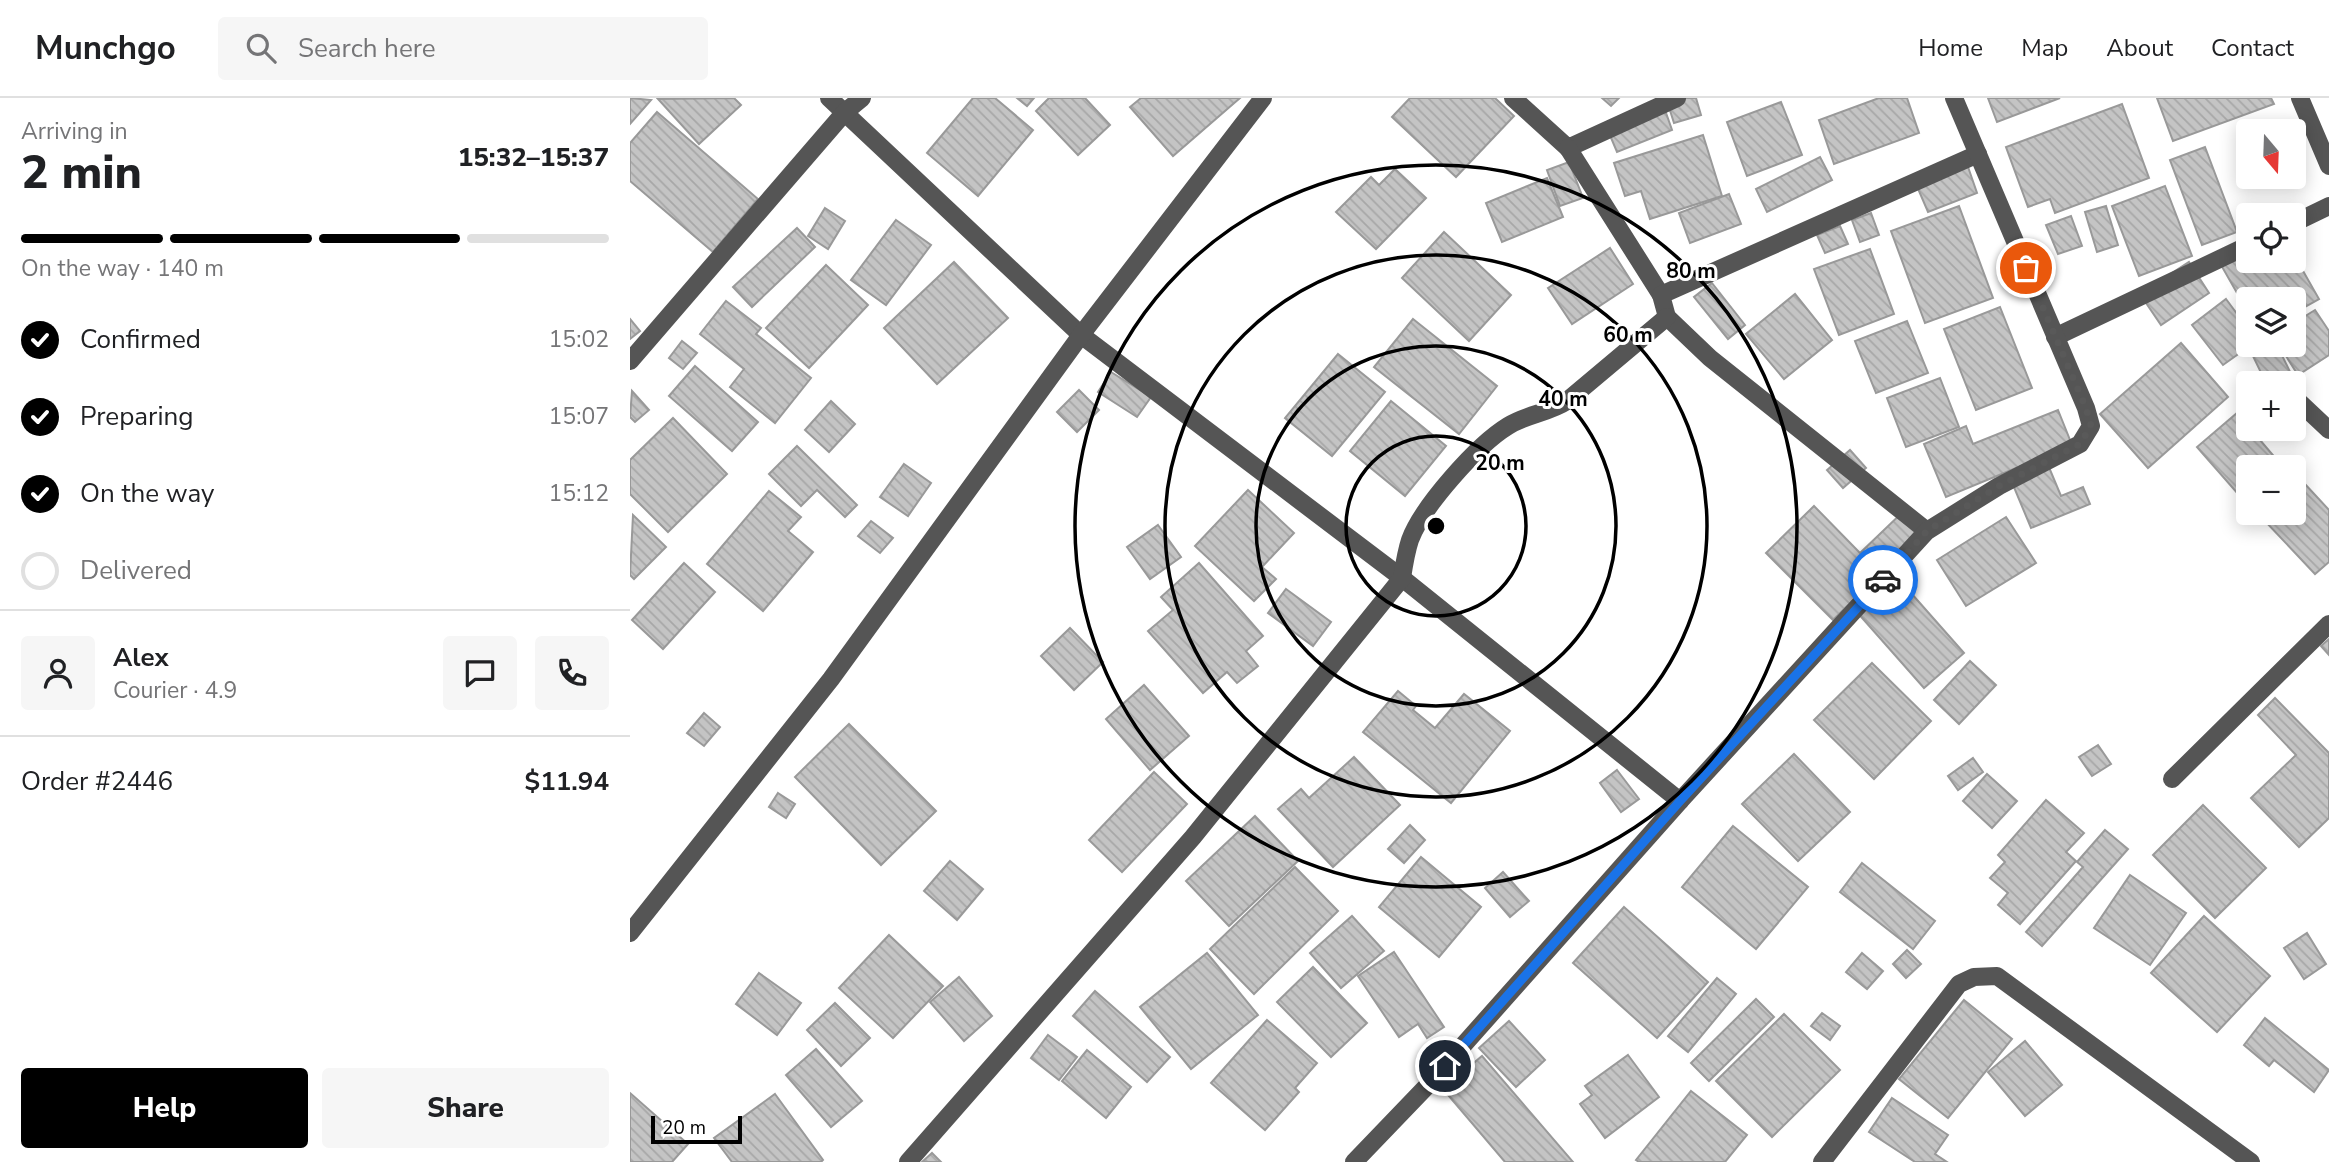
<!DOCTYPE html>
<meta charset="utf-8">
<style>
body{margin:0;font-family:"Nunito Sans",sans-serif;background:#f6f6f6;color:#202124;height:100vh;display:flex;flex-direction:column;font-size:26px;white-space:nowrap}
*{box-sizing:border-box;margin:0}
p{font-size:23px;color:#757577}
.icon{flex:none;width:38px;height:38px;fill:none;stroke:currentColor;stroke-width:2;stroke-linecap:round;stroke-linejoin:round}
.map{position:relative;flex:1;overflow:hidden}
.side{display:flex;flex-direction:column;background:#fff;width:630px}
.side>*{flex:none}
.needle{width:46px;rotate:161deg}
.controls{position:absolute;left:1606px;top:21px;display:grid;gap:14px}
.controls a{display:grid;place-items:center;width:70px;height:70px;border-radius:7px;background:#fff;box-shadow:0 4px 18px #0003;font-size:35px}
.scale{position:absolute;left:21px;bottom:18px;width:91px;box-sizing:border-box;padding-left:7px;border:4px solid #000;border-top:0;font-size:19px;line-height:24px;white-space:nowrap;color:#000;-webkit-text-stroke:5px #fff;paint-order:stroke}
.pin{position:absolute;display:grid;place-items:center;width:60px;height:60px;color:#fff;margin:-30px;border:4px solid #fff;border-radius:50%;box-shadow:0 2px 7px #0007}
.courier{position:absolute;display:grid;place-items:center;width:70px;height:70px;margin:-35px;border:5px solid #1a73e8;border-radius:50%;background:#fff;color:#222;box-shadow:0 2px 9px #0007}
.headline em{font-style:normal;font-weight:800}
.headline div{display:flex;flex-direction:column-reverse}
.headline{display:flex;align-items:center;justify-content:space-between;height:119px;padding:0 21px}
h1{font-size:46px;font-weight:800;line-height:52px}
.bar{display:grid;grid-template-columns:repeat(4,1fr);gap:10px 7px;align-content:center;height:84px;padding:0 21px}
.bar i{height:9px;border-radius:5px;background:#e0e0e0}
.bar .on{background:#000}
.bar p{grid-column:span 4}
.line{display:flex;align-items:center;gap:18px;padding:0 21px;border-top:2px solid #e0e0e0}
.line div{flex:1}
.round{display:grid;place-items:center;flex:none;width:74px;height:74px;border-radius:7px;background:#f6f6f6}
ol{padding:0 21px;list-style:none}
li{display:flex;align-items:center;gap:21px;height:77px}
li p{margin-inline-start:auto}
li .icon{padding:7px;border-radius:50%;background:#000;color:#fff;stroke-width:4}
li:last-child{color:#757577}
li i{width:38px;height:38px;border:4px solid #e0e0e0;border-radius:50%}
.action{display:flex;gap:14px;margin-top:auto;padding:14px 21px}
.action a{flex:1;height:80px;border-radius:7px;background:#000;color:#fff;font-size:28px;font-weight:800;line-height:80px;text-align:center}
.action a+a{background:#f6f6f6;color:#202124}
header{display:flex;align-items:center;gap:42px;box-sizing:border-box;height:98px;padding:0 35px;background:#fff;border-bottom:2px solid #e0e0e0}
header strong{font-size:33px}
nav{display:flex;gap:38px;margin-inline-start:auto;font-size:24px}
.search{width:490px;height:63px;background:#f6f6f6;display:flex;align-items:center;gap:18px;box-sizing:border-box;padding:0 24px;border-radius:7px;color:#757577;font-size:26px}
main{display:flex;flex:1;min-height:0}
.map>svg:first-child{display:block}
</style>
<header>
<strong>Munchgo</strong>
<div class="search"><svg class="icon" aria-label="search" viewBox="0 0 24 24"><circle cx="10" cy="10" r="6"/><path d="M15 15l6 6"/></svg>Search here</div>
<nav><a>Home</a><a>Map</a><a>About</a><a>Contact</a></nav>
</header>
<main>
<section class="side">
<div class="headline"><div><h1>2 min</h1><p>Arriving in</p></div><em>15:32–15:37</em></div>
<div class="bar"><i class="on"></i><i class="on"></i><i class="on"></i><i></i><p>On the way · 140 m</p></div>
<ol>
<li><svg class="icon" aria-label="check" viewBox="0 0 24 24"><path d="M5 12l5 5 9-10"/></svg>Confirmed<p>15:02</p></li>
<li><svg class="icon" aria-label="check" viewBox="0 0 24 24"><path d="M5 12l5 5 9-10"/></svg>Preparing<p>15:07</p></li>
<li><svg class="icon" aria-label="check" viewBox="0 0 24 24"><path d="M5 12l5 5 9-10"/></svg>On the way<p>15:12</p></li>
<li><i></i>Delivered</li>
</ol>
<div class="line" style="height:126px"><a class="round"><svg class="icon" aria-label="person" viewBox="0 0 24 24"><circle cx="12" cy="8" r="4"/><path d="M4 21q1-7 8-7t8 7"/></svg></a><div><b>Alex</b><p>Courier · 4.9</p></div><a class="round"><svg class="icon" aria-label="chat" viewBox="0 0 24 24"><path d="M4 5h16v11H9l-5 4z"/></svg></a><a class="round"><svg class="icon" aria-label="phone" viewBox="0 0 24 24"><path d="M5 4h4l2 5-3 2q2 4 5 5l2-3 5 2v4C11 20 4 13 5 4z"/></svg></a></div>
<div class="line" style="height:91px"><div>Order #2446</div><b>$11.94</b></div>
<div class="action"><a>Help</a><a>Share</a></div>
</section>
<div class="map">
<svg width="1699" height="1064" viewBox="0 0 1699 1064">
<defs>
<pattern id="building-back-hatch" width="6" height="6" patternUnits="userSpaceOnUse" patternTransform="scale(1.75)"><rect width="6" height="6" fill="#c4c4c4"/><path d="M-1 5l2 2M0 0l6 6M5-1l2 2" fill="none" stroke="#a7a7a7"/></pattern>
</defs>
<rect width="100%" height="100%" fill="#fff"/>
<g fill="url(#building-back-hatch)" stroke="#999" stroke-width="2">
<polygon points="0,0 21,2 0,26"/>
<polygon points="104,0 111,7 69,46 28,1"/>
<polygon points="343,0 365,0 403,32 348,98 297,55"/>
<polygon points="387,0 404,0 397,8"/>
<polygon points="419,0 455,0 480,27 448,57 406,13"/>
<polygon points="511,0 610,0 543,58 500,9"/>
<polygon points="780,0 865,0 884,18 826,79 762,19"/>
<polygon points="972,0 989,0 981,8"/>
<polygon points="1048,0 1066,0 1071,17 1044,25 1037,3"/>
<polygon points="1249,0 1277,0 1289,35 1204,66 1189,22"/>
<polygon points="1358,0 1430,0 1367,24"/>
<polygon points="1527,0 1641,0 1644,6 1543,43"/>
<polygon points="1151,4 1172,57 1117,78 1097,24"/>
<polygon points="1492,6 1519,80 1425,115 1420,101 1398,109 1376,49"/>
<polygon points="1035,12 1042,32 987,54 979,35"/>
<polygon points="27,14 128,101 83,154 0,83 0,45"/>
<polygon points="1073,37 1092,98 1020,121 1011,93 995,98 984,65"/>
<polygon points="1575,49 1607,134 1572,147 1540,62"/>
<polygon points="1190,59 1202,82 1137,114 1126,91"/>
<polygon points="939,64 953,100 930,108 917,72"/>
<polygon points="1337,66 1347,95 1298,114 1286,86"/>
<polygon points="765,71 796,100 746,151 706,114 741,79 749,87"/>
<polygon points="917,80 933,119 872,144 856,105"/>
<polygon points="1535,88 1562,158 1509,178 1482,108"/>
<polygon points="1099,96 1111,126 1060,145 1049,115"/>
<polygon points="1329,108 1363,200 1295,225 1261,133"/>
<polygon points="1476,108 1488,147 1467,154 1455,114"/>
<polygon points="195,110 215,123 198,151 178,138"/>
<polygon points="1241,115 1249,137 1230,144 1222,122"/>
<polygon points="1441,118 1452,148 1428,156 1416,127"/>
<polygon points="266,122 301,147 256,207 221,182"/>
<polygon points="1210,128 1218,146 1195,155 1187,137"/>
<polygon points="167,130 185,149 122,209 103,189"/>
<polygon points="814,134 881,197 839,243 772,180"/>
<polygon points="980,150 1003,186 942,226 918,190"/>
<polygon points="1240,151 1264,216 1209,237 1184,171"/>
<polygon points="1619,152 1619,163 1664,163 1664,157 1689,201 1664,215 1664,201 1619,201 1619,216 1591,167"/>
<polygon points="324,164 378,220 307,286 254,230"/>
<polygon points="1559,164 1579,195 1531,227 1510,196"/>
<polygon points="196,167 238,207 179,270 136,230"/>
<polygon points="1082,185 1115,227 1098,241 1064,199"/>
<polygon points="1165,196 1202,242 1154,281 1116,236"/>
<polygon points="1596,201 1619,232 1621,247 1593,267 1562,227"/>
<polygon points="96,203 131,230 126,236 181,280 145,325 100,289 114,271 70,236"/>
<polygon points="1370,209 1402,290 1346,312 1314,231"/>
<polygon points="1685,212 1699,233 1699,257 1668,277 1649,247 1664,247 1664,225"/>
<polygon points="0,221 10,233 0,241"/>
<polygon points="783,221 867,288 829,336 744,269"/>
<polygon points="1277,223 1298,275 1246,295 1225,243"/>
<polygon points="52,243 67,255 53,271 39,260"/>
<polygon points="1551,245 1598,299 1518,370 1470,316"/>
<polygon points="1640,247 1647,247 1663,280 1652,285 1636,285 1622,256"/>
<polygon points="708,256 755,294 702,358 655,320"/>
<polygon points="65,268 128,324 102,353 39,298"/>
<polygon points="481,274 521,299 507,319 468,294"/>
<polygon points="1310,280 1329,329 1276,349 1257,300"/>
<polygon points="449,292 469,312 447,334 427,314"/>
<polygon points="2,293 19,312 5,324 0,319"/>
<polygon points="201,303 225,326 199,354 175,332"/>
<polygon points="761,303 816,348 775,398 720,353"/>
<polygon points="1428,312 1442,347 1316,399 1294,346 1336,328 1343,346"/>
<polygon points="1607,315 1653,369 1619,369 1619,401 1615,404 1567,349"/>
<polygon points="43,320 97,376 38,434 0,396 0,362"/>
<polygon points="167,348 227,407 215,419 187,392 171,408 139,376"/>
<polygon points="1220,352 1236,370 1213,390 1197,372"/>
<polygon points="274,366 301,385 278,418 250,399"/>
<polygon points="1418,367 1431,398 1453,389 1460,406 1401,430 1381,382"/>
<polygon points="1674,385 1699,412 1699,464 1685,476 1634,422 1642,415 1664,415 1664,394"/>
<polygon points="618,392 664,435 632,469 646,481 624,503 565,448"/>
<polygon points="139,393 171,419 158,433 183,454 133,513 77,466"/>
<polygon points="1184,408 1230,455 1278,409 1298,429 1203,522 1136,455"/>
<polygon points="3,417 36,449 4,481 0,477"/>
<polygon points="1376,419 1406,465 1336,508 1307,462"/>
<polygon points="241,423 263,440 250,455 228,438"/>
<polygon points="528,427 551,459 520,481 497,449"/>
<polygon points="54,465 85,494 33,551 2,522"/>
<polygon points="569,465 633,538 616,553 628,568 607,585 597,574 573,595 518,533 543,512 531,499"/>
<polygon points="1266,478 1334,555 1294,590 1226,513"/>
<polygon points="656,491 701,524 683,548 638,515"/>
<polygon points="440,530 473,564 444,592 411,558"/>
<polygon points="1699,541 1699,557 1691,548"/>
<polygon points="1340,563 1366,587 1329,626 1304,602"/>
<polygon points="1242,565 1301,623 1244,681 1184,622"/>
<polygon points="514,587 559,638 520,672 476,621"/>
<polygon points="768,593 786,608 783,612 805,630 834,596 880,633 821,705 733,634"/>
<polygon points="1645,600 1699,655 1699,720 1669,749 1621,700 1666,657 1628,617"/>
<polygon points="74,615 90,629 74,648 57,635"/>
<polygon points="219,626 306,713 251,767 165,679"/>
<polygon points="1468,647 1481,666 1462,678 1449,659"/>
<polygon points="1164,656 1220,714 1168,763 1112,706"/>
<polygon points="724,659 770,707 703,769 648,711 671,691 679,700"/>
<polygon points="1343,660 1353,674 1328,692 1318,678"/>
<polygon points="987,672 1009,701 991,714 970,685"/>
<polygon points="524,674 557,706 492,774 459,742"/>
<polygon points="1357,676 1387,703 1362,730 1333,703"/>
<polygon points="148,695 165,706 156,720 139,709"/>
<polygon points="1416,702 1454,735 1436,754 1446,763 1390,826 1368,807 1378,795 1360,780 1375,764 1368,757"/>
<polygon points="1573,707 1636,770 1585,820 1523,757"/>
<polygon points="625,718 668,763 599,828 556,783"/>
<polygon points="780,727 795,742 774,765 758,751"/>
<polygon points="1103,728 1178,789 1126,851 1052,789"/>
<polygon points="1475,732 1498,751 1412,848 1396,834 1453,769 1447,764"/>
<polygon points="791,759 851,809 809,859 749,809"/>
<polygon points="320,763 353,791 327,822 294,793"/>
<polygon points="1232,765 1305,823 1283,851 1210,794"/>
<polygon points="665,769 708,813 624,896 580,851"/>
<polygon points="873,774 899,803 880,819 855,790"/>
<polygon points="1500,777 1556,815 1520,867 1464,830"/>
<polygon points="994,809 1078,884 1027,940 943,865"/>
<polygon points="722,818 754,853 711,890 680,855"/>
<polygon points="1574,818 1640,878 1587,934 1521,875"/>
<polygon points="1677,835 1696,866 1674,881 1654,850"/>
<polygon points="259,837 313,888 263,940 209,890"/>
<polygon points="1277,852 1291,866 1276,880 1263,866"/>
<polygon points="764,854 814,929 797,940 788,926 769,939 728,878"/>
<polygon points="577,855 628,917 561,971 510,909"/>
<polygon points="1232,855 1253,873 1237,891 1216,874"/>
<polygon points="683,869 737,925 701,959 647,904"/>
<polygon points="129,875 171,905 147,937 106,906"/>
<polygon points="329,879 362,918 334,943 300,904"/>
<polygon points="1087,880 1106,896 1058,954 1038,938"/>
<polygon points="465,893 540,959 517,984 443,918"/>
<polygon points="1126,901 1144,919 1079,983 1061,965"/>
<polygon points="1334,902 1382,941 1318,1020 1269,981"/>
<polygon points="205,905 240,940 211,968 177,932"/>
<polygon points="1192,915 1210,928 1200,942 1181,928"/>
<polygon points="1154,916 1210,972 1142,1039 1086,983"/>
<polygon points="1635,920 1699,972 1684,994 1644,962 1639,968 1614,947"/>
<polygon points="637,922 687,965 665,990 669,994 635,1032 581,985"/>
<polygon points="879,923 915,962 886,989 849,950"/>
<polygon points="418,937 447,959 429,982 401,960"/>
<polygon points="1395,943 1432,987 1395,1018 1358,974"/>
<polygon points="186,951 232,1003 201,1029 156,977"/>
<polygon points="457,952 501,989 476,1020 432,983"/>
<polygon points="998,957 1029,999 975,1040 950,1006 962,997 955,988"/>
<polygon points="852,958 943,1064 875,1064 813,991"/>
<polygon points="1061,993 1117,1037 1095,1064 1009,1064 1006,1062"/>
<polygon points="0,995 58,1046 42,1064 0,1064"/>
<polygon points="145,996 193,1062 191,1064 102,1064 84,1040"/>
<polygon points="1262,1000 1318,1037 1305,1056 1317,1064 1285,1064 1239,1034"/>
<polygon points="302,1055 311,1064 292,1064"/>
</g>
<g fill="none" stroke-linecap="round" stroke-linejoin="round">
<g stroke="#555" stroke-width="18">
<polyline points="199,0 451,237 772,480 1050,703 797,988 724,1064"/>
<polyline points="883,0 938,50 1047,0"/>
<polyline points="1670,0 1699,68"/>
<polyline points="938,50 1031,197"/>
<polyline points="1664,125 1699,108"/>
<polyline points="1425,239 1619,147"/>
<polyline points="0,263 215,14 232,0"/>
<polyline points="1666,301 1699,332"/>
<polyline points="1297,433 1080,260 1037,219 1031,197 1348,56"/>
<polyline points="1542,681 1699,526"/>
<polyline points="1050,703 1297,433 1369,388 1450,346 1461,328 1456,310 1324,0"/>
<polyline points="0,835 201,581 451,237 633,0"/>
<path d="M278,1064L563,739L772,480C774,467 776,454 780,442C792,409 847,347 878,328C897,316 919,315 937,303L1037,219"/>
<polyline points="1192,1064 1329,886 1344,879 1367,878 1621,1064"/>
</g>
</g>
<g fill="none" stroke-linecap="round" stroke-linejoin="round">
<polyline stroke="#595959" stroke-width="7" stroke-dasharray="0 12.6" points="1253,482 1297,433 1369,388 1450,346 1461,328 1456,310 1396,170"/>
<polyline stroke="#1a73e8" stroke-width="9" points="815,968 1050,703 1253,482"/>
</g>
<g fill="none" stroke="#000" stroke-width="3.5">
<circle cx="806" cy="428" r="90"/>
<circle cx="806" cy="428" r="180"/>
<circle cx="806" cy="428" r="271"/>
<circle cx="806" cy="428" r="361"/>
</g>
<circle cx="806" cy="428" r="10" fill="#000" stroke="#fff" stroke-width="3.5"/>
<g font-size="21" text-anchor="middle" font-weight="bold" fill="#000" stroke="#fff" stroke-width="6" stroke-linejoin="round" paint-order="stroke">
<text x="1061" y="180">80 m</text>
<text x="998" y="244">60 m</text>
<text x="933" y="308">40 m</text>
<text x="870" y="372">20 m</text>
</g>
</svg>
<div class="controls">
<a><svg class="needle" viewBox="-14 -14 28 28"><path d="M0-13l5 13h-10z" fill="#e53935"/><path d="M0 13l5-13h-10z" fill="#757577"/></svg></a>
<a><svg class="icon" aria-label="locate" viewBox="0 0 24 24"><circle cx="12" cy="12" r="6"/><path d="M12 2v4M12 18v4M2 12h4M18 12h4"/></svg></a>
<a><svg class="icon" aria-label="layers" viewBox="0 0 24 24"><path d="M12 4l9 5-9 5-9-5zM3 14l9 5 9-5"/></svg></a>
<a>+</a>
<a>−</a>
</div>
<div class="scale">20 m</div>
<div class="pin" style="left:1396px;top:170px;background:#ea580c"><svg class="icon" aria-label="bag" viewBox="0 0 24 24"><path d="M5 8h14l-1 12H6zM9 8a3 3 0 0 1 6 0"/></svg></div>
<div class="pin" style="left:815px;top:968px;background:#1f2937"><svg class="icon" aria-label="home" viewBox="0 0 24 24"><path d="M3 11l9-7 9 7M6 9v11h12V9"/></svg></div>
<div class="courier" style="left:1253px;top:482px"><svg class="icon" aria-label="car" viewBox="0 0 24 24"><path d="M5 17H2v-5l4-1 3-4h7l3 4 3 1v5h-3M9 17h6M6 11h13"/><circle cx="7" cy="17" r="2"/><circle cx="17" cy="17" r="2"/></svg></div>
</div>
</main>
